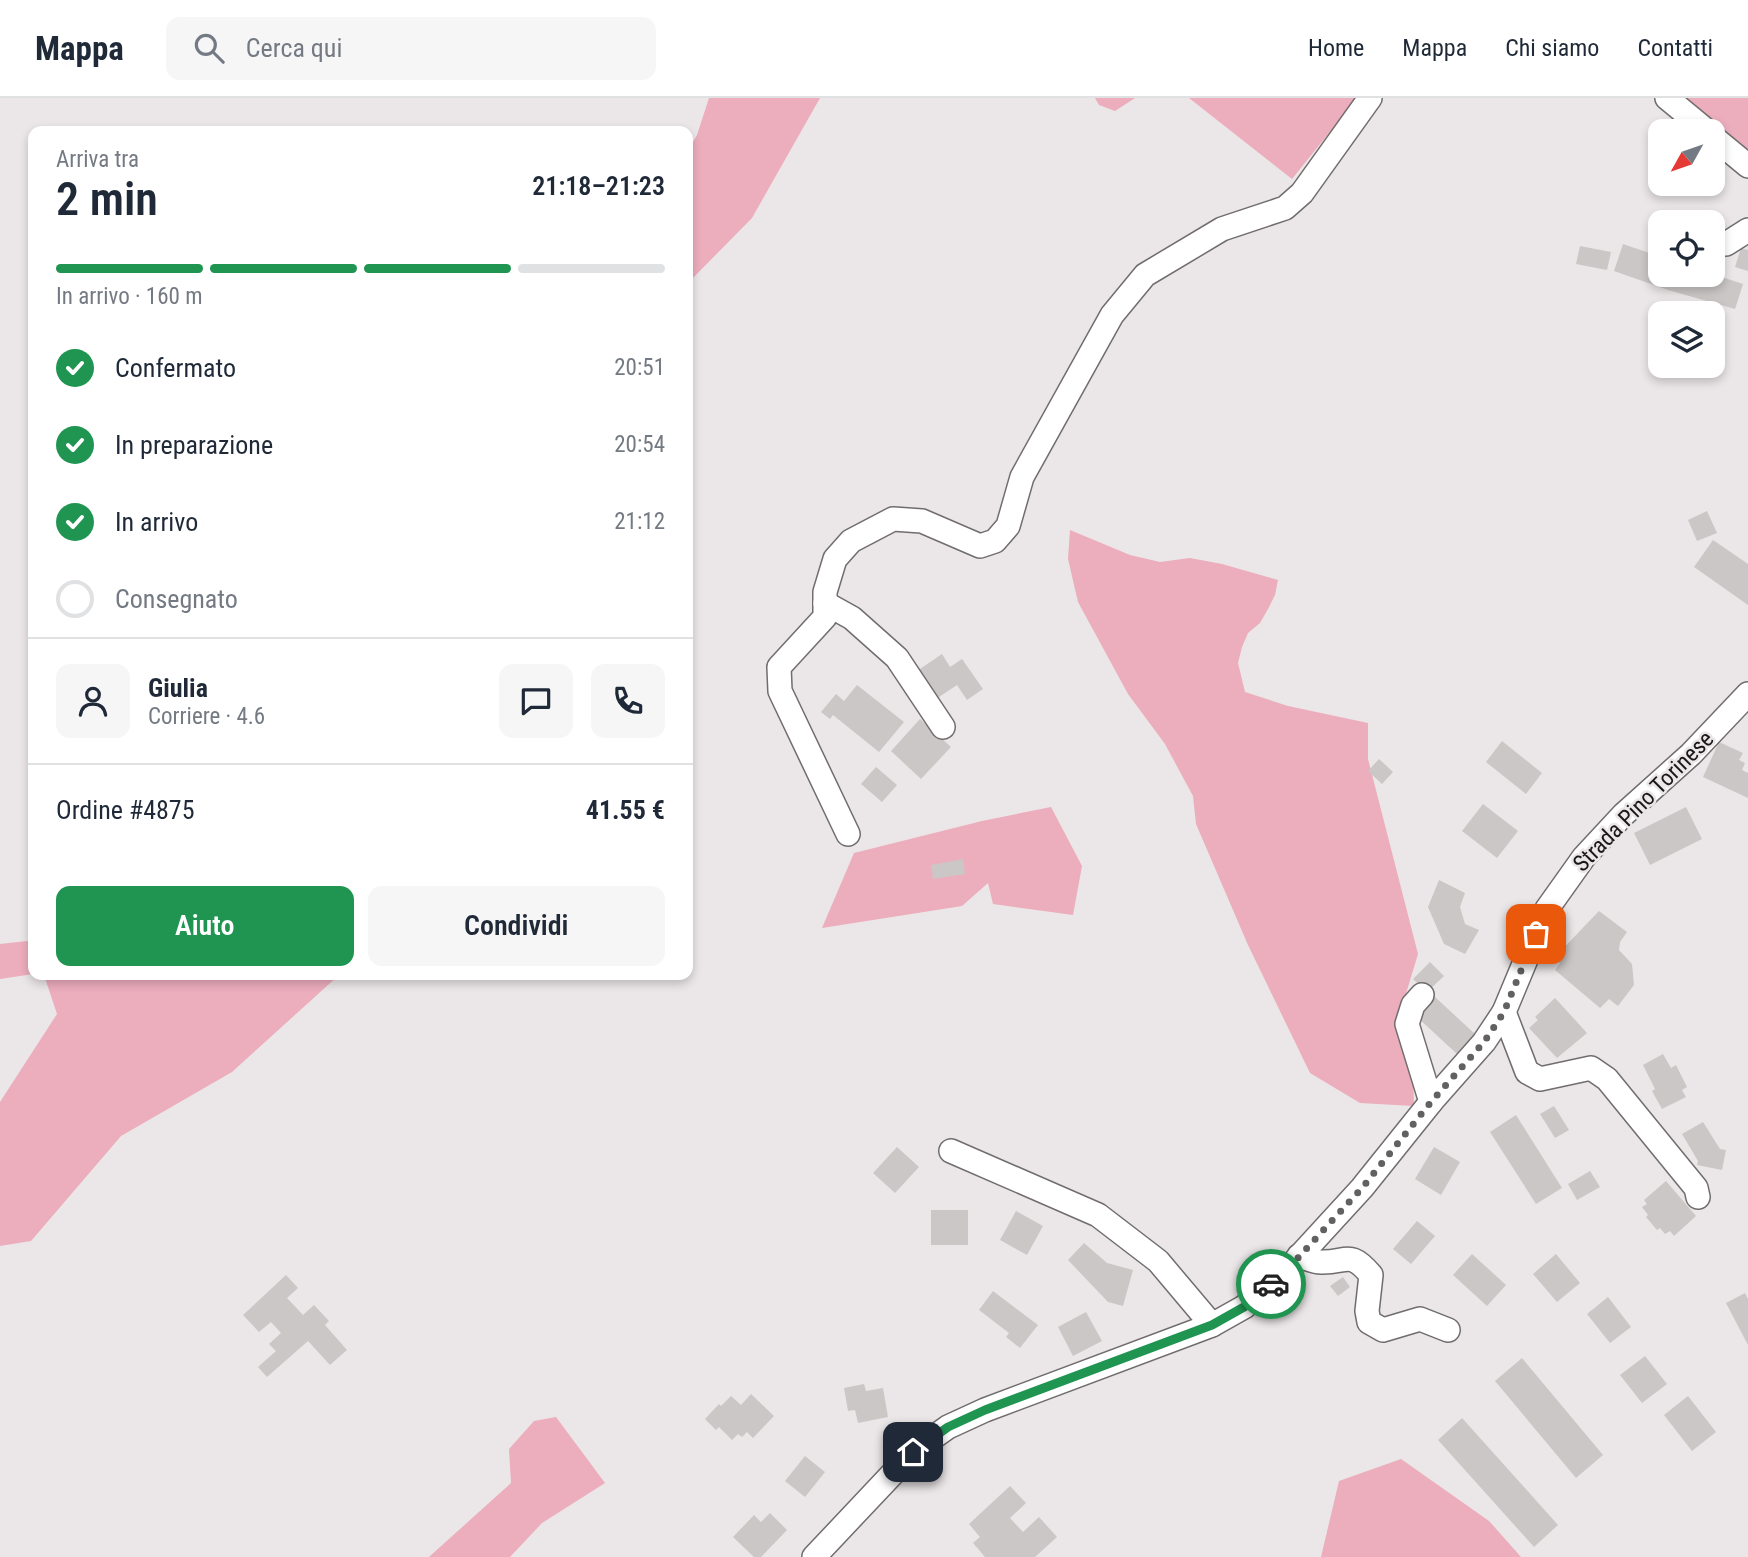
<!DOCTYPE html>
<html lang="it">
<meta charset="utf-8">
<style>
body{margin:0;font-family:"Roboto Condensed",sans-serif;background:#f6f6f7;color:#1f2937;height:100vh;display:flex;flex-direction:column;font-size:26px;white-space:nowrap}
*{box-sizing:border-box;margin:0}
p{font-size:23px;color:#747a83}
.icon{flex:none;width:38px;height:38px;fill:none;stroke:currentColor;stroke-width:2;stroke-linecap:round;stroke-linejoin:round}
.map{position:relative;flex:1;overflow:hidden}
.side{position:absolute;left:28px;top:28px;width:665px;height:854px;display:flex;flex-direction:column;background:#fff;border-radius:14px;box-shadow:0 4px 10px #0003}
.side>*{flex:none}
.needle{width:46px;rotate:230deg}
.fabs{position:absolute;left:1648px;top:21px;display:grid;gap:14px}
.fabs a{display:grid;place-items:center;width:77px;height:77px;border-radius:14px;background:#fff;box-shadow:0 4px 10px #0003;font-size:35px}
.pin{position:absolute;display:grid;place-items:center;width:60px;height:60px;color:#fff;margin:-30px;border-radius:14px;box-shadow:0 4px 10px #0006}
.courier{position:absolute;display:grid;place-items:center;width:70px;height:70px;margin:-35px;border:5px solid #1f9551;border-radius:50%;background:#fff;color:#222;box-shadow:0 2px 9px #0007}
.overview em{font-style:normal;font-weight:600}
.overview div{display:flex;flex-direction:column-reverse}
.overview{display:flex;align-items:center;justify-content:space-between;height:119px;padding:0 28px}
h1{font-size:46px;font-weight:600;line-height:52px}
.bar{display:grid;grid-template-columns:repeat(4,1fr);gap:10px 7px;align-content:center;height:84px;padding:0 28px}
.bar i{height:9px;border-radius:5px;background:#e0e1e3}
.bar .active{background:#1f9551}
.bar p{grid-column:span 4}
.line{display:flex;align-items:center;gap:18px;padding:0 28px;border-top:2px solid #e0e1e3}
.line div{flex:1}
.round{display:grid;place-items:center;flex:none;width:74px;height:74px;border-radius:14px;background:#f6f6f7}
ol{padding:0 28px;list-style:none}
li{display:flex;align-items:center;gap:21px;height:77px}
li p{margin-inline-start:auto}
li .icon{padding:7px;border-radius:50%;background:#1f9551;color:#fff;stroke-width:4}
li:last-child{color:#747a83}
li i{width:38px;height:38px;border:4px solid #e0e1e3;border-radius:50%}
.primary-button{display:flex;gap:14px;margin-top:auto;padding:14px 28px}
.primary-button a{flex:1;height:80px;border-radius:14px;background:#1f9551;color:#fff;font-size:28px;font-weight:600;line-height:80px;text-align:center}
.primary-button a+a{background:#f6f6f7;color:#1f2937}
header{display:flex;align-items:center;gap:42px;box-sizing:border-box;height:98px;padding:0 35px;background:#fff;border-bottom:2px solid #e0e1e3}
header strong{font-size:33px}
nav{display:flex;gap:38px;margin-inline-start:auto;font-size:24px}
.search{width:490px;height:63px;background:#f6f6f7;display:flex;align-items:center;gap:18px;box-sizing:border-box;padding:0 24px;border-radius:14px;color:#747a83;font-size:26px}
.map>svg:first-child{display:block}
</style>
<header>
<strong>Mappa</strong>
<div class="search"><svg class="icon" aria-label="search" viewBox="0 0 24 24"><circle cx="10" cy="10" r="6"/><path d="M15 15l6 6"/></svg>Cerca qui</div>
<nav><a>Home</a><a>Mappa</a><a>Chi siamo</a><a>Contatti</a></nav>
</header>
<div class="map">
<svg width="1748" height="1459" viewBox="0 0 1748 1459">
<rect width="100%" height="100%" fill="#ebe6e7"/>
<g fill="#ecadbd">
<polygon points="709,0 820,0 752,120 688,185 688,53 697,37"/>
<polygon points="1095,0 1135,0 1115,13 1099,7"/>
<polygon points="1189,0 1357,0 1292,81"/>
<polygon points="1670,0 1748,0 1748,64"/>
<polygon points="1070,432 1130,457 1160,464 1190,460 1222,466 1278,482 1275,497 1268,511 1260,525 1248,535 1242,549 1238,565 1245,594 1288,608 1368,625 1368,661 1418,856 1398,922 1413,973 1414,1008 1360,1005 1310,975 1248,847 1196,726 1193,698 1165,646 1128,596 1078,504 1068,461"/>
<polygon points="1051,709 1082,768 1073,817 993,806 988,785 962,808 822,830 854,755 982,723"/>
<polygon points="27,843 33,845 33,876 0,881 0,846"/>
<polygon points="44,877 339,877 232,974 121,1038 31,1143 0,1148 0,1004 57,916"/>
<polygon points="556,1319 605,1385 542,1425 510,1459 429,1459 511,1385 509,1351 534,1323"/>
<polygon points="1401,1361 1489,1423 1521,1459 1321,1459 1339,1383"/>
</g>
<g fill="#cbc7c7">
<polygon points="1623,146 1661,159 1661,177 1713,176 1743,186 1735,211 1668,192 1614,173"/>
<polygon points="1580,148 1611,154 1607,172 1576,166"/>
<polygon points="1741,150 1748,152 1748,173 1735,169"/>
<polygon points="1707,413 1717,435 1697,443 1688,422"/>
<polygon points="1713,442 1748,466 1748,507 1694,469"/>
<polygon points="942,556 950,569 962,561 983,591 967,602 957,587 933,603 914,575"/>
<polygon points="857,587 904,624 879,654 833,617 830,621 821,614 836,596 844,603"/>
<polygon points="920,621 951,649 921,681 891,653"/>
<polygon points="1502,643 1542,675 1526,696 1486,664"/>
<polygon points="1719,644 1743,655 1739,662 1745,665 1742,672 1748,675 1748,700 1703,679"/>
<polygon points="1379,661 1393,674 1382,686 1368,673"/>
<polygon points="876,669 897,687 882,704 861,686"/>
<polygon points="1483,706 1518,733 1497,760 1462,733"/>
<polygon points="1686,709 1702,741 1650,767 1634,735"/>
<polygon points="963,761 965,776 933,781 931,767"/>
<polygon points="1439,782 1465,795 1460,809 1465,826 1479,832 1465,856 1444,846 1428,809"/>
<polygon points="1599,813 1627,834 1620,844 1619,852 1632,866 1634,887 1618,908 1609,901 1600,910 1555,872 1560,865 1555,859"/>
<polygon points="1430,864 1444,878 1427,894 1413,881"/>
<polygon points="1435,899 1475,936 1457,956 1417,919"/>
<polygon points="1555,900 1587,935 1557,960 1529,930 1538,922 1535,919"/>
<polygon points="1663,956 1671,970 1676,967 1687,989 1682,992 1686,999 1662,1011 1652,993 1655,991 1643,967"/>
<polygon points="1554,1008 1569,1032 1555,1040 1540,1016"/>
<polygon points="1516,1017 1562,1090 1536,1106 1490,1034"/>
<polygon points="1703,1024 1720,1051 1726,1052 1722,1072 1697,1067 1698,1063 1682,1036"/>
<polygon points="897,1049 919,1069 895,1095 873,1075"/>
<polygon points="1434,1049 1460,1064 1441,1097 1415,1081"/>
<polygon points="1590,1073 1600,1089 1577,1102 1568,1086"/>
<polygon points="1666,1083 1696,1118 1674,1138 1670,1133 1665,1136 1660,1130 1657,1132 1646,1119 1648,1117 1642,1109 1647,1106 1644,1102"/>
<rect x="931" y="1112" width="37" height="35"/>
<polygon points="1016,1113 1043,1128 1027,1157 1000,1142"/>
<polygon points="1417,1123 1435,1138 1411,1166 1393,1151"/>
<polygon points="1084,1145 1107,1165 1133,1172 1123,1208 1108,1204 1068,1162"/>
<polygon points="1472,1156 1506,1187 1487,1208 1453,1177"/>
<polygon points="1556,1156 1580,1185 1557,1204 1533,1176"/>
<polygon points="286,1177 298,1190 287,1200 303,1217 314,1207 329,1223 325,1227 347,1252 330,1267 308,1243 267,1279 258,1269 276,1253 269,1246 281,1235 271,1224 259,1234 243,1217"/>
<polygon points="1343,1179 1350,1189 1338,1198 1330,1188"/>
<polygon points="993,1193 1038,1227 1020,1250 1006,1239 1009,1235 979,1212"/>
<polygon points="1745,1195 1748,1201 1748,1247 1726,1205"/>
<polygon points="1608,1199 1631,1229 1610,1245 1587,1216"/>
<polygon points="1086,1214 1102,1243 1073,1258 1058,1229"/>
<polygon points="1645,1258 1667,1286 1642,1305 1620,1277"/>
<polygon points="1522,1260 1603,1357 1576,1380 1495,1283"/>
<polygon points="864,1286 866,1293 883,1290 888,1319 858,1325 855,1312 848,1313 844,1290"/>
<polygon points="751,1296 774,1318 753,1340 747,1334 742,1339 738,1336 732,1342 719,1329 716,1332 705,1321 719,1306 721,1308 731,1298 741,1307"/>
<polygon points="1688,1298 1716,1334 1692,1353 1664,1317"/>
<polygon points="1462,1320 1558,1427 1534,1449 1438,1342"/>
<polygon points="805,1358 825,1374 805,1399 785,1383"/>
<polygon points="1010,1388 1026,1405 1010,1420 1023,1434 1039,1419 1057,1439 1035,1459 985,1459 973,1445 980,1439 969,1426"/>
<polygon points="770,1415 787,1432 761,1459 754,1459 733,1439 754,1417 761,1424"/>
</g>
<g fill="none" stroke-linecap="round" stroke-linejoin="round">
<g stroke="#716d6e" stroke-width="26">
<g id="minor">
<polyline points="1667,0 1707,33"/>
<polyline points="1713,39 1748,68"/>
<polyline points="1726,146 1748,132"/>
<polyline points="825,505 852,520 897,560 943,629"/>
<polyline points="848,736 780,593 779,569 825,519 825,494 835,461 851,443 893,421 922,423 980,448 995,443 1008,428 1022,379 1112,217 1145,177 1222,131 1285,110 1302,95 1370,0"/>
<polyline points="1422,897 1413,907 1407,926 1431,1004"/>
<polyline points="1504,914 1527,974 1540,981 1591,970 1607,981 1696,1090 1698,1099"/>
<polyline points="951,1053 1098,1117 1158,1163 1212,1227"/>
<path d="M1299,1158C1305,1160 1314,1164 1321,1164C1347,1165 1349,1151 1371,1177L1367,1213L1369,1224L1383,1232L1420,1221L1448,1232"/>
<polyline points="814,1459 913,1354 948,1329 985,1312 1212,1227 1244,1209 1285,1174 1362,1090 1431,1004 1484,944 1504,914 1547,811 1584,759 1623,717 1691,656 1748,596"/>
</g>
</g>
<use href="#minor" stroke="#fff" stroke-width="23"/>
</g>
<g fill="none" stroke-linecap="round" stroke-linejoin="round">
<polyline stroke="#626060" stroke-width="7" stroke-dasharray="0 12.6" points="1271,1186 1285,1174 1362,1090 1431,1004 1484,944 1504,914 1536,836"/>
<polyline stroke="#1f9551" stroke-width="9" points="913,1354 948,1329 985,1312 1212,1227 1244,1209 1271,1186"/>
</g>
<g text-anchor="middle" stroke-width="5" stroke-linejoin="round" paint-order="stroke">
<g font-size="23" fill="#191818" stroke="#ebe6e7">
<text transform="translate(1643 703) rotate(-45)" y="8">Strada Pino Torinese</text>
</g>
</g>
</svg>
<div class="fabs">
<a><svg class="needle" viewBox="-14 -14 28 28"><path d="M0-13l5 13h-10z" fill="#e53935"/><path d="M0 13l5-13h-10z" fill="#747a83"/></svg></a>
<a><svg class="icon" aria-label="locate" viewBox="0 0 24 24"><circle cx="12" cy="12" r="6"/><path d="M12 2v4M12 18v4M2 12h4M18 12h4"/></svg></a>
<a><svg class="icon" aria-label="layers" viewBox="0 0 24 24"><path d="M12 4l9 5-9 5-9-5zM3 14l9 5 9-5"/></svg></a>
</div>
<div class="pin" style="left:1536px;top:836px;background:#ea580c"><svg class="icon" aria-label="bag" viewBox="0 0 24 24"><path d="M5 8h14l-1 12H6zM9 8a3 3 0 0 1 6 0"/></svg></div>
<div class="pin" style="left:913px;top:1354px;background:#1f2937"><svg class="icon" aria-label="home" viewBox="0 0 24 24"><path d="M3 11l9-7 9 7M6 9v11h12V9"/></svg></div>
<div class="courier" style="left:1271px;top:1186px"><svg class="icon" aria-label="car" viewBox="0 0 24 24"><path d="M5 17H2v-5l4-1 3-4h7l3 4 3 1v5h-3M9 17h6M6 11h13"/><circle cx="7" cy="17" r="2"/><circle cx="17" cy="17" r="2"/></svg></div>
<section class="side">
<div class="overview"><div><h1>2 min</h1><p>Arriva tra</p></div><em>21:18–21:23</em></div>
<div class="bar"><i class="active"></i><i class="active"></i><i class="active"></i><i></i><p>In arrivo · 160 m</p></div>
<ol>
<li><svg class="icon" aria-label="check" viewBox="0 0 24 24"><path d="M5 12l5 5 9-10"/></svg>Confermato<p>20:51</p></li>
<li><svg class="icon" aria-label="check" viewBox="0 0 24 24"><path d="M5 12l5 5 9-10"/></svg>In preparazione<p>20:54</p></li>
<li><svg class="icon" aria-label="check" viewBox="0 0 24 24"><path d="M5 12l5 5 9-10"/></svg>In arrivo<p>21:12</p></li>
<li><i></i>Consegnato</li>
</ol>
<div class="line" style="height:126px"><a class="round"><svg class="icon" aria-label="person" viewBox="0 0 24 24"><circle cx="12" cy="8" r="4"/><path d="M4 21q1-7 8-7t8 7"/></svg></a><div><b>Giulia</b><p>Corriere · 4.6</p></div><a class="round"><svg class="icon" aria-label="chat" viewBox="0 0 24 24"><path d="M4 5h16v11H9l-5 4z"/></svg></a><a class="round"><svg class="icon" aria-label="phone" viewBox="0 0 24 24"><path d="M5 4h4l2 5-3 2q2 4 5 5l2-3 5 2v4C11 20 4 13 5 4z"/></svg></a></div>
<div class="line" style="height:91px"><div>Ordine #4875</div><b>41.55 €</b></div>
<div class="primary-button"><a>Aiuto</a><a>Condividi</a></div>
</section>
</div>
